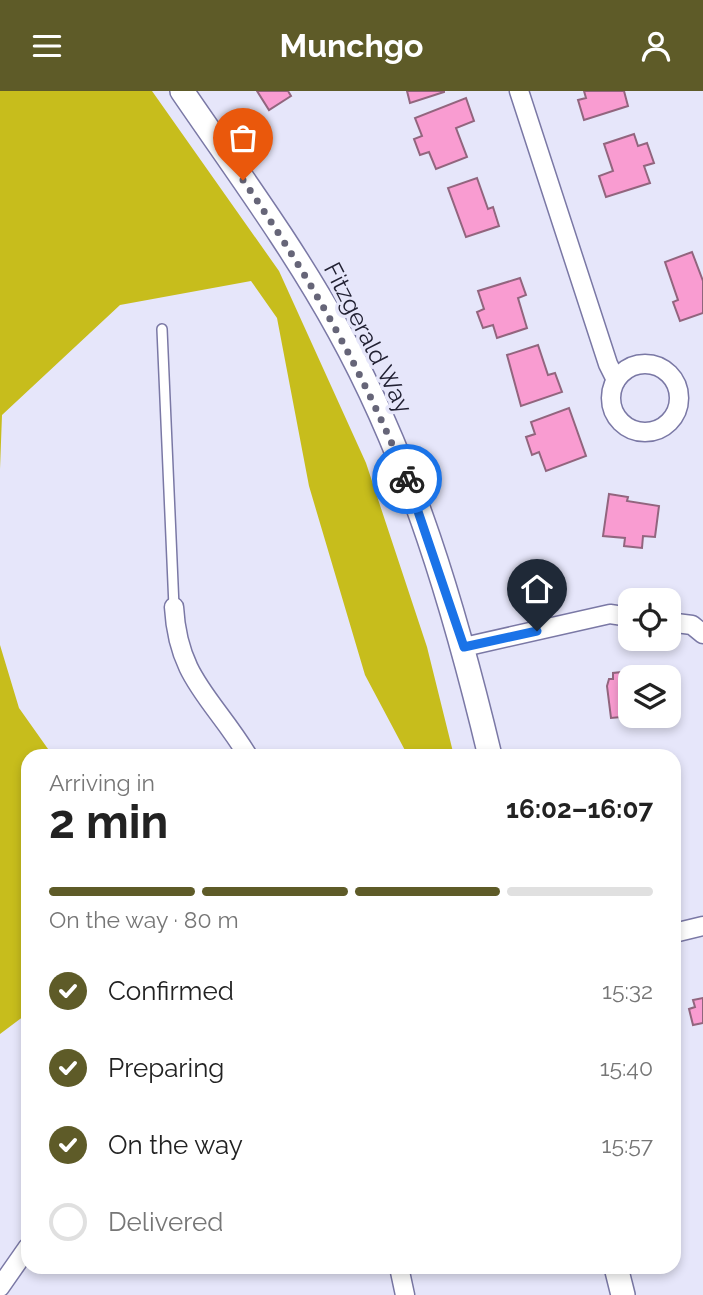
<!DOCTYPE html>
<meta charset="utf-8">
<style>
body{margin:0;font-family:Raleway,sans-serif;background:#f2f2f2;color:#222;height:100vh;display:flex;flex-direction:column;font-size:26px;white-space:nowrap}
*{box-sizing:border-box;margin:0}
p{font-size:23px;color:#767676}
.icon{flex:none;width:38px;height:38px;fill:none;stroke:currentColor;stroke-width:2;stroke-linecap:round;stroke-linejoin:round}
.map{position:relative;flex:1;overflow:hidden}
.sheet{position:absolute;left:21px;top:658px;width:660px;height:525px;display:flex;flex-direction:column;background:#fff;border-radius:21px;box-shadow:0 4px 10px #0003}
.sheet>*{flex:none}
.fabs{position:absolute;left:618px;top:497px;display:grid;gap:14px}
.fabs a{display:grid;place-items:center;width:63px;height:63px;border-radius:14px;background:#fff;box-shadow:0 4px 10px #0003;font-size:35px}
.pin{position:absolute;display:grid;place-items:center;width:60px;height:60px;color:#fff;margin:-72px -30px;border-radius:50% 50% 50% 0;rotate:-45deg;box-shadow:0 0 7px #0007}
.pin .icon{rotate:45deg}
.courier{position:absolute;display:grid;place-items:center;width:70px;height:70px;margin:-35px;border:5px solid #1a73e8;border-radius:50%;background:#fff;color:#222;box-shadow:0 2px 9px #0007}
.headline em{font-style:normal;font-weight:700}
.headline div{display:flex;flex-direction:column-reverse}
.headline{display:flex;align-items:center;justify-content:space-between;height:119px;padding:0 28px}
h1{font-size:46px;font-weight:700;line-height:52px}
.bar{display:grid;grid-template-columns:repeat(4,1fr);gap:10px 7px;align-content:center;height:84px;padding:0 28px}
.bar i{height:9px;border-radius:5px;background:#e0e0e0}
.bar .on{background:#5e5b28}
.bar p{grid-column:span 4}
ol{padding:0 28px;list-style:none}
li{display:flex;align-items:center;gap:21px;height:77px}
li p{margin-inline-start:auto}
li .icon{padding:7px;border-radius:50%;background:#5e5b28;color:#fff;stroke-width:4}
li:last-child{color:#767676}
li i{width:38px;height:38px;border:4px solid #e0e0e0;border-radius:50%}
header{display:flex;justify-content:space-between;align-items:center;height:91px;padding:0 28px;background:#5e5b28;color:#fff;font-size:32px;font-weight:700}
.map>svg:first-child{display:block}
</style>
<header><svg class="icon" aria-label="menu" viewBox="0 0 24 24"><path d="M4 6h16M4 12h16M4 18h16"/></svg>Munchgo<svg class="icon" aria-label="person" viewBox="0 0 24 24"><circle cx="12" cy="8" r="4"/><path d="M4 21q1-7 8-7t8 7"/></svg></header>
<div class="map">
<svg width="703" height="1204" viewBox="0 0 703 1204">
<rect width="100%" height="100%" fill="#e6e6fa"/>
<g fill="#c7bd1c">
<polygon points="0,0 152,0 279,180 366,372 427,556 454,665 408,665 365,584 309,395 277,227 251,190 120,214 2,324 0,378"/>
<polygon points="0,554 19,617 53,665 28,665 28,922 0,943"/>
</g>
<g fill="#f99cd1" stroke="#92657e" stroke-width="2">
<polygon points="257,0 288,0 291,5 269,19"/>
<polygon points="407,0 444,0 444,1 410,12"/>
<polygon points="584,0 624,0 628,15 584,29 578,9 586,7"/>
<polygon points="466,7 474,30 456,37 467,66 436,78 429,61 420,64 414,48 422,45 415,27"/>
<polygon points="634,43 638,55 647,52 654,72 644,75 650,92 606,106 599,85 613,80 604,53"/>
<polygon points="477,87 488,118 493,116 499,135 466,146 448,97"/>
<polygon points="692,161 703,190 703,222 680,230 673,211 678,209 665,171"/>
<polygon points="520,187 526,204 518,207 527,237 497,247 493,234 483,237 477,221 484,218 478,200"/>
<polygon points="538,254 548,284 555,282 562,301 521,315 507,264"/>
<polygon points="569,317 586,365 546,380 539,361 532,364 526,346 535,343 531,331"/>
<polygon points="609,403 628,406 627,410 659,415 655,446 643,445 642,457 624,455 625,447 603,445"/>
<polygon points="660,577 661,586 630,586 632,625 611,627 607,595 609,588 613,588 613,582"/>
<polygon points="703,907 703,932 693,934 689,918 695,916 693,909"/>
</g>
<g fill="none" stroke-linecap="round" stroke-linejoin="round">
<g stroke="#7a78a5" stroke-width="12">
<polyline id="service" points="162,238 174,516"/>
</g>
<g stroke="#7a78a5" stroke-width="21">
<g id="minor">
<polyline points="519,0 608,273 616,289"/>
<circle cx="645" cy="307" r="34"/>
<path d="M174,516C178,588 213,607 248,665"/>
<polyline points="668,531 692,534 703,543"/>
<polyline points="464,556 610,523 630,526"/>
<polyline points="674,842 703,835"/>
<polyline points="399,1176 405,1204"/>
<polyline points="0,1196 28,1156"/>
</g>
</g>
<g stroke="#7a78a5" stroke-width="26">
<g id="tertiary">
<path d="M182,0C236,79 293,156 339,240C412,372 455,519 490,665"/>
<polyline points="616,1176 623,1204"/>
</g>
</g>
<use href="#service" stroke="#fff" stroke-width="9"/>
<use href="#minor" stroke="#fff" stroke-width="18"/>
<use href="#tertiary" stroke="#fff" stroke-width="23"/>
</g>
<g fill="none" stroke-linecap="round" stroke-linejoin="round">
<path stroke="#666578" stroke-width="7" stroke-dasharray="0 12.6" d="M243,89C311,188 361,277 407,388"/>
<polyline stroke="#1a73e8" stroke-width="9" points="407,388 464,556 537,540"/>
</g>
<g text-anchor="middle" stroke-width="7" stroke-linejoin="round" paint-order="stroke">
<g font-size="24" fill="#212032" stroke="#e6e6fa">
<text transform="translate(368 247) rotate(63)" y="8">Fitzgerald Way</text>
</g>
</g>
</svg>
<div class="fabs">
<a><svg class="icon" aria-label="locate" viewBox="0 0 24 24"><circle cx="12" cy="12" r="6"/><path d="M12 2v4M12 18v4M2 12h4M18 12h4"/></svg></a>
<a><svg class="icon" aria-label="layers" viewBox="0 0 24 24"><path d="M12 4l9 5-9 5-9-5zM3 14l9 5 9-5"/></svg></a>
</div>
<div class="pin" style="left:243px;top:89px;background:#ea580c"><svg class="icon" aria-label="bag" viewBox="0 0 24 24"><path d="M5 8h14l-1 12H6zM9 8a3 3 0 0 1 6 0"/></svg></div>
<div class="pin" style="left:537px;top:540px;background:#1f2937"><svg class="icon" aria-label="home" viewBox="0 0 24 24"><path d="M3 11l9-7 9 7M6 9v11h12V9"/></svg></div>
<div class="courier" style="left:407px;top:388px"><svg class="icon" aria-label="bike" viewBox="0 0 24 24"><circle cx="6" cy="16" r="4"/><circle cx="18" cy="16" r="4"/><path d="M6 16l4-8h5l3 8M10 8l3 8H6M13 5h3"/></svg></div>
<section class="sheet">
<div class="headline"><div><h1>2 min</h1><p>Arriving in</p></div><em>16:02–16:07</em></div>
<div class="bar"><i class="on"></i><i class="on"></i><i class="on"></i><i></i><p>On the way · 80 m</p></div>
<ol>
<li><svg class="icon" aria-label="check" viewBox="0 0 24 24"><path d="M5 12l5 5 9-10"/></svg>Confirmed<p>15:32</p></li>
<li><svg class="icon" aria-label="check" viewBox="0 0 24 24"><path d="M5 12l5 5 9-10"/></svg>Preparing<p>15:40</p></li>
<li><svg class="icon" aria-label="check" viewBox="0 0 24 24"><path d="M5 12l5 5 9-10"/></svg>On the way<p>15:57</p></li>
<li><i></i>Delivered</li>
</ol>
</section>
</div>
